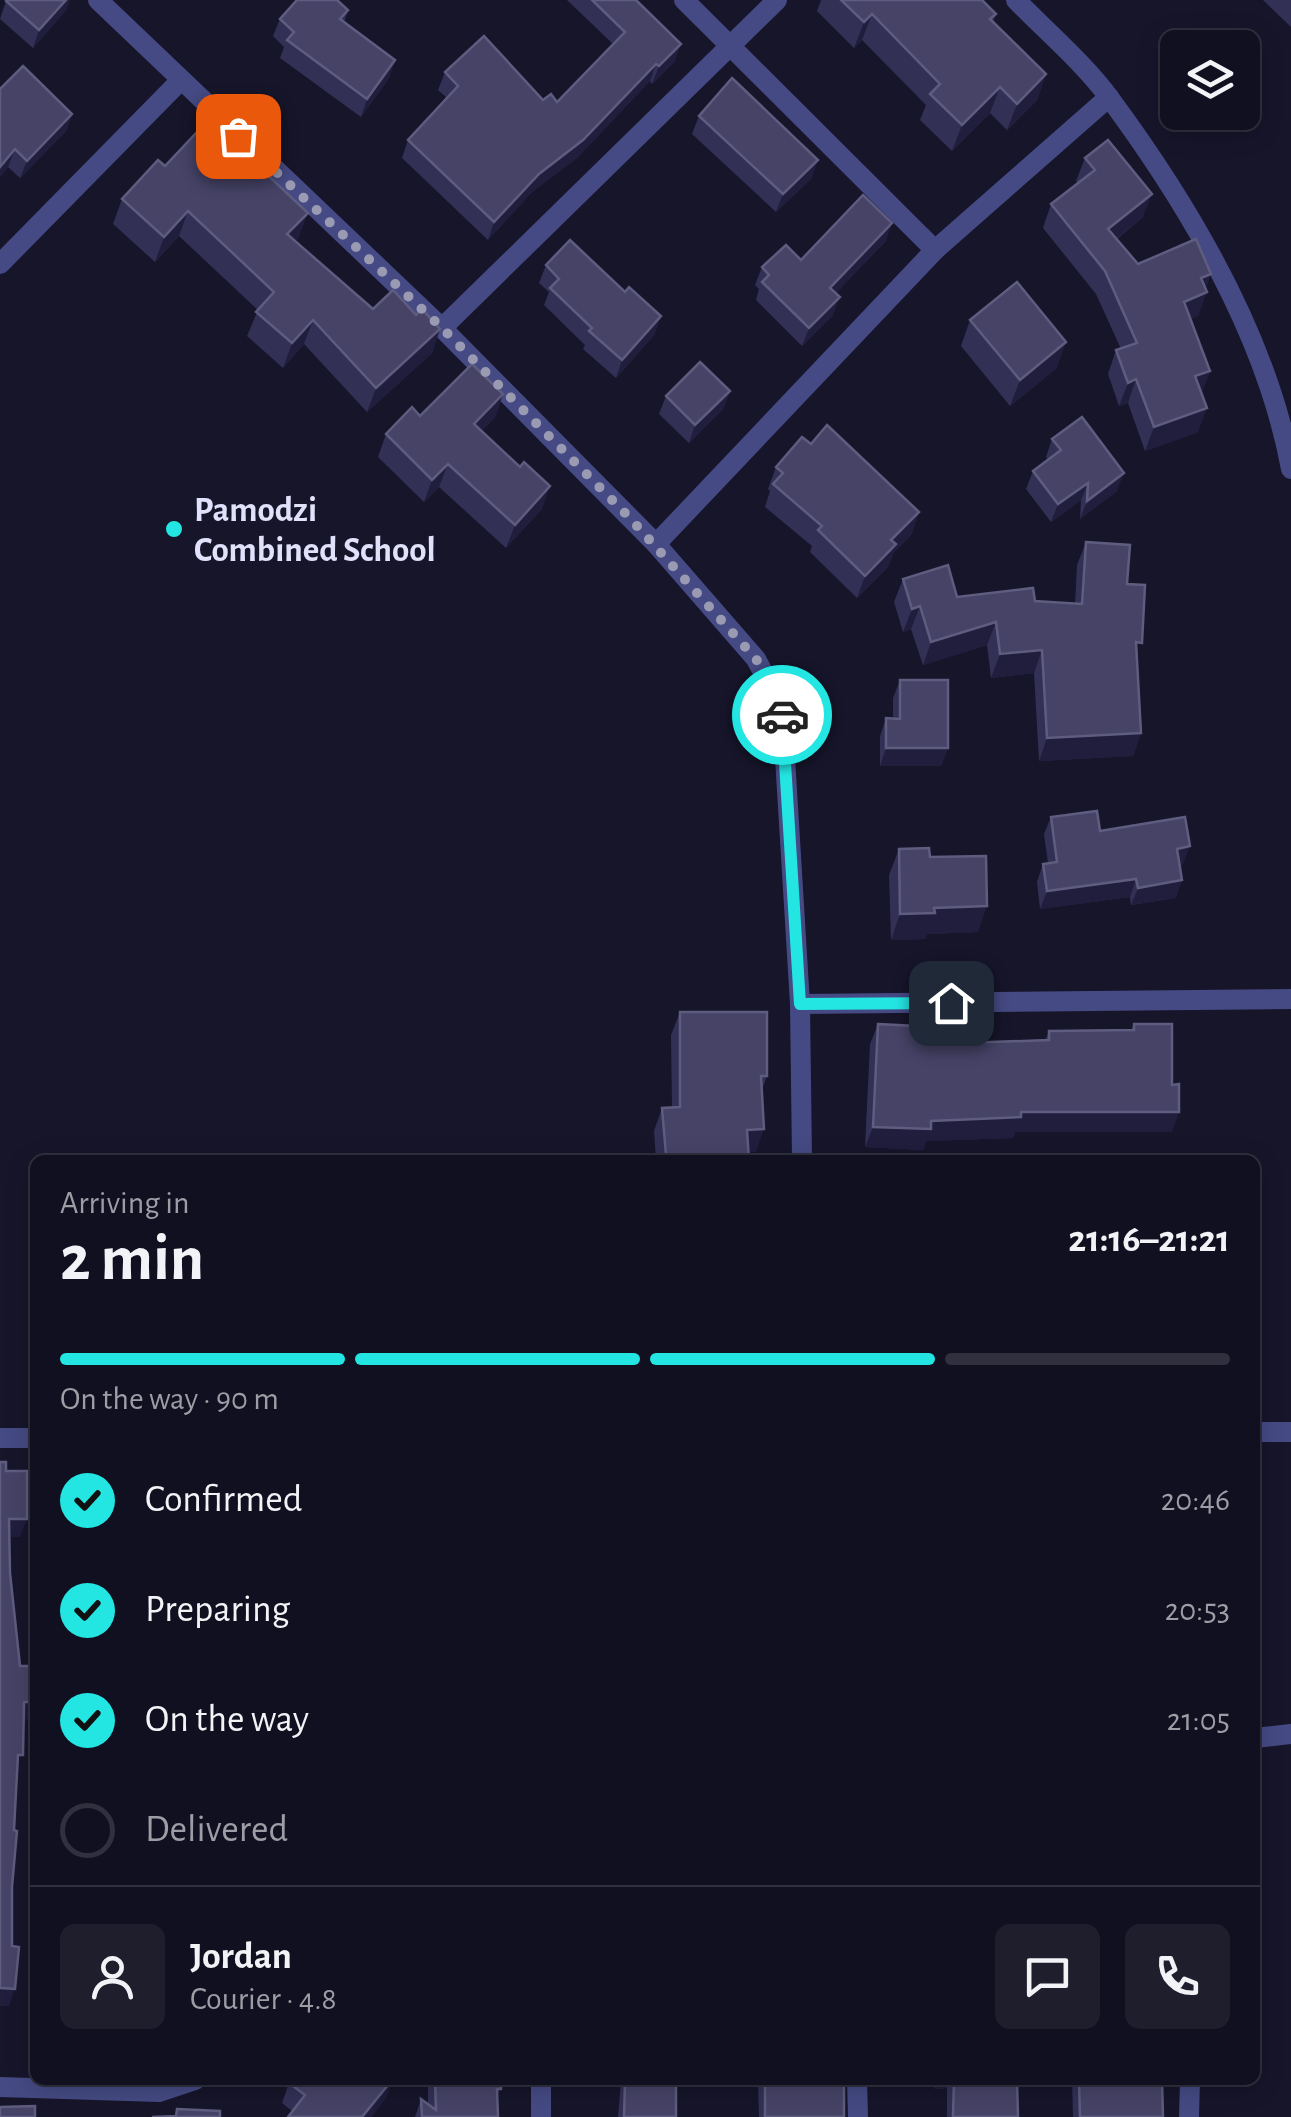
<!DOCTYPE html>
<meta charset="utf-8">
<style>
body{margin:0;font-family:"Alegreya Sans",sans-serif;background:#1e1e2d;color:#f1f3f6;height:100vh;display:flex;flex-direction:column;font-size:38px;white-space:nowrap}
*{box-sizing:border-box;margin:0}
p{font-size:32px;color:#9c9da5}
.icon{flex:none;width:55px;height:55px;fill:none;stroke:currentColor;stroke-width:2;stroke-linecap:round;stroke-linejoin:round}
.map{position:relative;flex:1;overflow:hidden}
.sheet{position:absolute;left:30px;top:1155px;width:1230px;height:930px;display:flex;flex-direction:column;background:#101020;border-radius:15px;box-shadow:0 5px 25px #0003,0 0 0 2px #30303e}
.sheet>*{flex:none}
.tools{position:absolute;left:1160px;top:30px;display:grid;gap:20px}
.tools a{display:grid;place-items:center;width:100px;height:100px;border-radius:15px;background:#101020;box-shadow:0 5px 25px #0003,0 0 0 2px #30303e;font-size:50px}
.pin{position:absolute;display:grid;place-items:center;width:85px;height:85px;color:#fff;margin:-42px;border-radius:20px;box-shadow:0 5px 15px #0006}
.courier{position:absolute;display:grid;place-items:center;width:100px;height:100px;margin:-50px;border:8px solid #23e6e3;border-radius:50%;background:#fff;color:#222;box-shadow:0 2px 12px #0007}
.overview em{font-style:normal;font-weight:700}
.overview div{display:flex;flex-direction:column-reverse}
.overview{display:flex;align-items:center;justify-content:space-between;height:170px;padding:0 30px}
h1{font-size:65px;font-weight:700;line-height:75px}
.bar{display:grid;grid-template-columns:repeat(4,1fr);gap:15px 10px;align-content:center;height:120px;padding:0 30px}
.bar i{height:12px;border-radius:8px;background:#30303e}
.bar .selected{background:#23e6e3}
.bar p{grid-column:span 4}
.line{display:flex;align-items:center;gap:25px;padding:0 30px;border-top:2px solid #30303e}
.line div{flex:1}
.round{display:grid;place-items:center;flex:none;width:105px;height:105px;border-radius:15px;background:#1e1e2d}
ol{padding:0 30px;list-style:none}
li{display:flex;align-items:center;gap:30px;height:110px}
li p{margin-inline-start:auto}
li .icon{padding:10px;border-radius:50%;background:#23e6e3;color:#111;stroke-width:4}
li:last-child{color:#9c9da5}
li i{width:55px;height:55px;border:5px solid #30303e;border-radius:50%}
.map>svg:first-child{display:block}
</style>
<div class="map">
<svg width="1291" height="2117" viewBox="0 0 1291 2117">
<rect width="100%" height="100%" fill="#16152a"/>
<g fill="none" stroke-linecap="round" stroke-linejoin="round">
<g stroke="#454a84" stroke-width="20">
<polyline points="98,0 442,328 656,544 756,659 782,708 800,1004 802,1160"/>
<polyline points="684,0 935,250"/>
<polyline points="0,264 180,81"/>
<polyline points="442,328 777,0"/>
<polyline points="656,544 935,250 1109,97"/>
<polyline points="800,1004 1291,999"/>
<polyline points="1255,1432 1291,1432"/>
<polyline points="0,1438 35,1438"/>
<polyline points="1255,1738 1291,1734"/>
<polyline points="541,2080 541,2117"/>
<polyline points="857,2080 858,2117"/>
<polyline points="0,2087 159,2092 195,2080"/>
<polyline points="1189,2117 1190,2080"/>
</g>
<path stroke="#454a84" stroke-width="20" d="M1016,0C1047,32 1085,64 1111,100C1190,207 1267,337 1291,469"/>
</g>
<g fill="#333056">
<polygon points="567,0 636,0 675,61 652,84 650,81 577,158 532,192 488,240 402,158 408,140 447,98 438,90 445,72 543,100 557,102 613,44"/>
<polygon points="821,0 982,0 996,14 993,22 1046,74 1037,100 1007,130 990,113 952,151 920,120 926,105 862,40 854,48 817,11"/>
<polygon points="1263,0 1291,0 1291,27"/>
<polygon points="6,1 67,9 33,48 0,19"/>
<polygon points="348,10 344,22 395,60 389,78 361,117 280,58 284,47 273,36 280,19"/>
<polygon points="0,89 72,114 66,131 20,178 8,167 0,177"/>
<polygon points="699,116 812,178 776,212 692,134"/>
<polygon points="1085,158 1143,217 1117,239 1138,264 1206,289 1198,316 1190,319 1210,371 1201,394 1198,432 1145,451 1128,403 1119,406 1108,374 1116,350 1121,349 1096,294 1043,228 1051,204 1078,183 1076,181"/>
<polygon points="165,166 299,237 295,241 373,309 416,315 440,329 432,353 367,412 304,344 283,368 247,336 258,310 179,236 155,262 113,224 122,199"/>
<polygon points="886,241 835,293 833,315 802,346 756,300 759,289 755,285 762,267"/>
<polygon points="546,265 655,334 616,378 583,349 585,345 544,305 549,292 539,283"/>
<polygon points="970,320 1057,368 1010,406 961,346"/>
<polygon points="730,391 723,409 689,443 659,414 666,396"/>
<polygon points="503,394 495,417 481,431 542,509 506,548 439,487 424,502 378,457 386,434 420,416"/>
<polygon points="1052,439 1117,491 1080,519 1081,500 1051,522 1026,489 1033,471 1048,460 1046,457"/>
<polygon points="811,444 919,512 911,535 894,552 888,567 857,598 810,552 812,546 765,507 770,491 768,489 776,467"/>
<polygon points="1086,542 1127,584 1137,656 1141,733 1133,756 1039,761 1034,673 991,678 987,645 923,665 911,629 903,632 894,602 903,579 957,597 1075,604 1077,565"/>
<polygon points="900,680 948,748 941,766 880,766 880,736 886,718 893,719 893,698"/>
<polygon points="1051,817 1100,831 1183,864 1180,865 1176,898 1131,905 1130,897 1040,909 1037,882 1043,864 1048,863 1044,834"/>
<polygon points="899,849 930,857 978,932 927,934 925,939 891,940 889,875"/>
<polygon points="680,1012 767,1076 762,1090 756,1152 748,1152 749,1160 656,1160 654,1131 662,1108 672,1108 671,1035"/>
<polygon points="878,1024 935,1044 1045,1040 1049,1031 1131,1030 1134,1024 1172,1132 1015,1132 1013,1138 926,1141 923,1150 865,1147 870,1044"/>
<polygon points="428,2080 501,2080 497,2099 498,2117 415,2117 421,2099 428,2104"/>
<polygon points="621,2080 686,2080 676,2081 676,2117 618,2117"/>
<polygon points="746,2080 844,2080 844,2117 759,2117 758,2083 746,2083"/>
<polygon points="935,2080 1017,2080 1018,2117 947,2117 947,2088 935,2089"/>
<polygon points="1072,2080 1162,2080 1163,2117 1073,2117"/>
<polygon points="289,2083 387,2096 371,2117 288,2117 292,2111 282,2103"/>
</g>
<g fill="#201d3d">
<polygon points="66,0 70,0 67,9 33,48 39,30"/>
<polygon points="872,14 862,40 854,48 864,22"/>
<polygon points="681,44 675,61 652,84 659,66"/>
<polygon points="395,60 389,78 361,117 367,99"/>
<polygon points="656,64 650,81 577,158 532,192 488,240 494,222 539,174"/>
<polygon points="1046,74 1037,100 1007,130 1017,104"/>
<polygon points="1000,87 990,113 952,151 962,125"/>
<polygon points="72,114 66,131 20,178 27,161"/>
<polygon points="15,149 8,167 0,177 0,167"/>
<polygon points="818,160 812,178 776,212 783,194"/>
<polygon points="1152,194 1143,217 1100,252 1108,229"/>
<polygon points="188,211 179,236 155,262 164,237"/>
<polygon points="308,213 299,237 278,258 287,234"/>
<polygon points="892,223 886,241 824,306 830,288"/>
<polygon points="1211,274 1204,294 1207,292 1198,316 1175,326 1184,302 1201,278"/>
<polygon points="840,297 833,315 802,346 809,328"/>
<polygon points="661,316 655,334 616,378 622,360"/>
<polygon points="313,320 304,344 283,368 292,343"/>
<polygon points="440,329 432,353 367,412 376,388"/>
<polygon points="1066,342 1057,368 1010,406 1020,380"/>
<polygon points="1210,371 1201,395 1195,376"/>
<polygon points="1136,379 1128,403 1119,406 1128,383"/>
<polygon points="730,391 723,409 689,443 695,425"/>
<polygon points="503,394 495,417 465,447 474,424"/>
<polygon points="1207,408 1198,432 1145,451 1154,427"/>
<polygon points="448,464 439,487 424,502 432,480"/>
<polygon points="1124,473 1117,491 1080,519 1087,501"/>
<polygon points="1088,483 1081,500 1051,522 1058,504"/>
<polygon points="550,486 542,509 506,548 515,525"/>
<polygon points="919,512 911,535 894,552 888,567 857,598 865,576 891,540"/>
<polygon points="920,606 911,629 903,632 912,609"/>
<polygon points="996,622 987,645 923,665 931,642"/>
<polygon points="1042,650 1034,673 991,678 1000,654"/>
<polygon points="1141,733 1133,756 1039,761 1047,738"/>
<polygon points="886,748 948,748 941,766 880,766"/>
<polygon points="1190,846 1183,864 1171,866 1177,849"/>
<polygon points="1136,879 1130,897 1040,909 1047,891"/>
<polygon points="1182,880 1176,898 1131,905 1138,888"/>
<polygon points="987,906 978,932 927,934 925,939 891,940 900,914 934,908"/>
<polygon points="1021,1112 1179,1112 1172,1132 1015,1132 1013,1138 926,1141 923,1150 865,1147 873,1127"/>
<polygon points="764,1129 756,1152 739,1153 747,1130"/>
<polygon points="9,1519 27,1519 20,1537 3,1537"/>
<polygon points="24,1702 35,1702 34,1719 18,1720"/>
<polygon points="0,1988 15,1989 9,2006 0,2006"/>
<polygon points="392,2080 393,2080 387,2096 371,2117 362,2117"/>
<polygon points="747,2080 759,2080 758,2083 746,2083"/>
<polygon points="938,2080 950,2080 947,2088 935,2089"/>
</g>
<g fill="#464367" stroke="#5e5c7f" stroke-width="2.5">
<polygon points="7,0 66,0 39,30 6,1"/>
<polygon points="297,0 337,0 348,10 340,19 395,60 367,99 287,40 294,32 280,19"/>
<polygon points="592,0 636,0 681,44 659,66 656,64 583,140 539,174 494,222 408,140 458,86 445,72 484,36 543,100 551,94 557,102 625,32"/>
<polygon points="841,0 982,0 996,14 990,19 1046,74 1017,104 1000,87 962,125 930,94 940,84 872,14 864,22"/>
<polygon points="23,66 72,114 27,161 15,149 0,167 0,89"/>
<polygon points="732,78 818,160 783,194 699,116"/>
<polygon points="198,131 247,175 257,165 308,213 287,234 373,309 393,290 416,315 422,309 440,329 376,388 313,320 292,343 256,312 274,292 188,211 164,237 122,199 158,160 165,166"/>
<polygon points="1108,140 1152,194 1108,229 1138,264 1196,239 1211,274 1201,278 1207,292 1184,302 1210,371 1195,376 1207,408 1154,427 1136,379 1128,383 1116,350 1137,343 1105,271 1051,204 1095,170 1085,158"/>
<polygon points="863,195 892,223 830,288 840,297 809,328 762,282 769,275 762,267 786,245 801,260"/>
<polygon points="570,240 625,292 629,287 661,316 622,360 589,331 592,328 550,288 559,279 546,265"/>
<polygon points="1017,282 1066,342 1020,380 970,320"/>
<polygon points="700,362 730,391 695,425 666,396"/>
<polygon points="472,364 503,394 474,424 520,467 524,462 550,486 515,525 448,464 432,480 386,434 412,407 420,416"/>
<polygon points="1082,417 1124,473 1087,501 1088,483 1058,504 1033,471 1061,450 1052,439"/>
<polygon points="827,425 919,512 891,540 896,544 865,576 818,530 822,526 773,484 783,473 776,467 802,437 811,444"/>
<polygon points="1086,542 1130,545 1127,584 1145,585 1142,643 1136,642 1141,733 1047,738 1042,650 1000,654 996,622 931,642 920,606 912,609 903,579 948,565 957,597 1033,588 1035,601 1082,604"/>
<polygon points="900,680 948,680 948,748 886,748 886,718 900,719"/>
<polygon points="1097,811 1100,831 1185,817 1190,846 1177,849 1182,880 1138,888 1136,879 1047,891 1043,864 1057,862 1051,817"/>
<polygon points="929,848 930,857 986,856 987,906 934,908 935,913 900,914 899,849"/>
<polygon points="680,1012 767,1012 767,1076 761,1076 764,1129 747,1130 749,1160 673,1160 672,1154 666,1155 662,1108 680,1107"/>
<polygon points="878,1024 936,1027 935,1044 1049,1040 1049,1031 1134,1030 1134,1024 1172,1024 1172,1085 1179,1084 1179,1112 1021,1112 1021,1117 931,1121 931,1129 873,1127"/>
<polygon points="0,1462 6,1462 6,1471 27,1471 27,1519 9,1519 10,1573 20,1666 35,1666 35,1702 24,1702 23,1755 18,1755 14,1830 17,1831 12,1887 12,1946 19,1947 15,1989 0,1988"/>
<polygon points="291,2080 392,2080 362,2117 288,2117 305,2095 289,2083"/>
<polygon points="435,2080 501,2080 501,2089 497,2089 498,2117 422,2117 421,2099 436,2110"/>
<polygon points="627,2080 676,2080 676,2117 624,2117 625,2081"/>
<rect x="765" y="2080" width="79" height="37"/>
<polygon points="954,2080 1017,2080 1018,2117 953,2117"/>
<polygon points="1079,2080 1162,2080 1163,2117 1080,2117"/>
<polygon points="35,2106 35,2117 0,2117 0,2107"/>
<polygon points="177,2109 220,2111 220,2117 152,2117 176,2116"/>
</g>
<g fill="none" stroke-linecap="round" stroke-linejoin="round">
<polyline stroke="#9a9ab2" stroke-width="10" stroke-dasharray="0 18" points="238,136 442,328 629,517 756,659 768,678 782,715"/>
<polyline stroke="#23e6e3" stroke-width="12" points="782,715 800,1004 951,1003"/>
</g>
<circle fill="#23e6e3" stroke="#16152a" stroke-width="4" cx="174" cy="529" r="10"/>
<g text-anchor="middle" stroke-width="9" stroke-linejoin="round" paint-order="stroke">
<g font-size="35" font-weight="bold" fill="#e1e1fc" stroke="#16152a" text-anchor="start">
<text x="194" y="521">Pamodzi<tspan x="194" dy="40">Combined School</tspan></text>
</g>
</g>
</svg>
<div class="tools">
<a><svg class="icon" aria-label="layers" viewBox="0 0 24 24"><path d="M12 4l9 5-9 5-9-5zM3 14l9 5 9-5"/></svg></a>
</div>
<div class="pin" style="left:238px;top:136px;background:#ea580c"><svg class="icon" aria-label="bag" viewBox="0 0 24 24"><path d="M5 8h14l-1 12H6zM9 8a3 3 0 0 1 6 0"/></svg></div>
<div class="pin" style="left:951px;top:1003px;background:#1f2937"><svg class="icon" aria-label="home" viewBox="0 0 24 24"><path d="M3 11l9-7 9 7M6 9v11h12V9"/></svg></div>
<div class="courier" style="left:782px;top:715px"><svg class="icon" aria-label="car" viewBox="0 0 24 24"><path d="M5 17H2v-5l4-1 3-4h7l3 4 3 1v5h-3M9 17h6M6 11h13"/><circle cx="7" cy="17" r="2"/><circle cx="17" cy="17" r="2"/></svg></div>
<section class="sheet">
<div class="overview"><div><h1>2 min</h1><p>Arriving in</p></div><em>21:16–21:21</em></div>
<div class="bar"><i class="selected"></i><i class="selected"></i><i class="selected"></i><i></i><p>On the way · 90 m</p></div>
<ol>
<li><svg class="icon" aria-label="check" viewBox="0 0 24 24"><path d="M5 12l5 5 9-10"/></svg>Confirmed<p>20:46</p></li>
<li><svg class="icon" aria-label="check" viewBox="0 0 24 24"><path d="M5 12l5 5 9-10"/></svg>Preparing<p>20:53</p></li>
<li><svg class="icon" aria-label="check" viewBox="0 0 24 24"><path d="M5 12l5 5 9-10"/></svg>On the way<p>21:05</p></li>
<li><i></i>Delivered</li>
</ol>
<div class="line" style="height:180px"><a class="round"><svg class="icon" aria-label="person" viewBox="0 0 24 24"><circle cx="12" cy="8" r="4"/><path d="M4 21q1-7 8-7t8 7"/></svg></a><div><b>Jordan</b><p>Courier · 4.8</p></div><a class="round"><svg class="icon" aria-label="chat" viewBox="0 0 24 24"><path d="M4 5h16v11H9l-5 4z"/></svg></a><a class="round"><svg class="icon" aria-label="phone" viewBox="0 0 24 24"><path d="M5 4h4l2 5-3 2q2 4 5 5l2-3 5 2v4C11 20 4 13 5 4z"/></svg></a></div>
</section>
</div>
